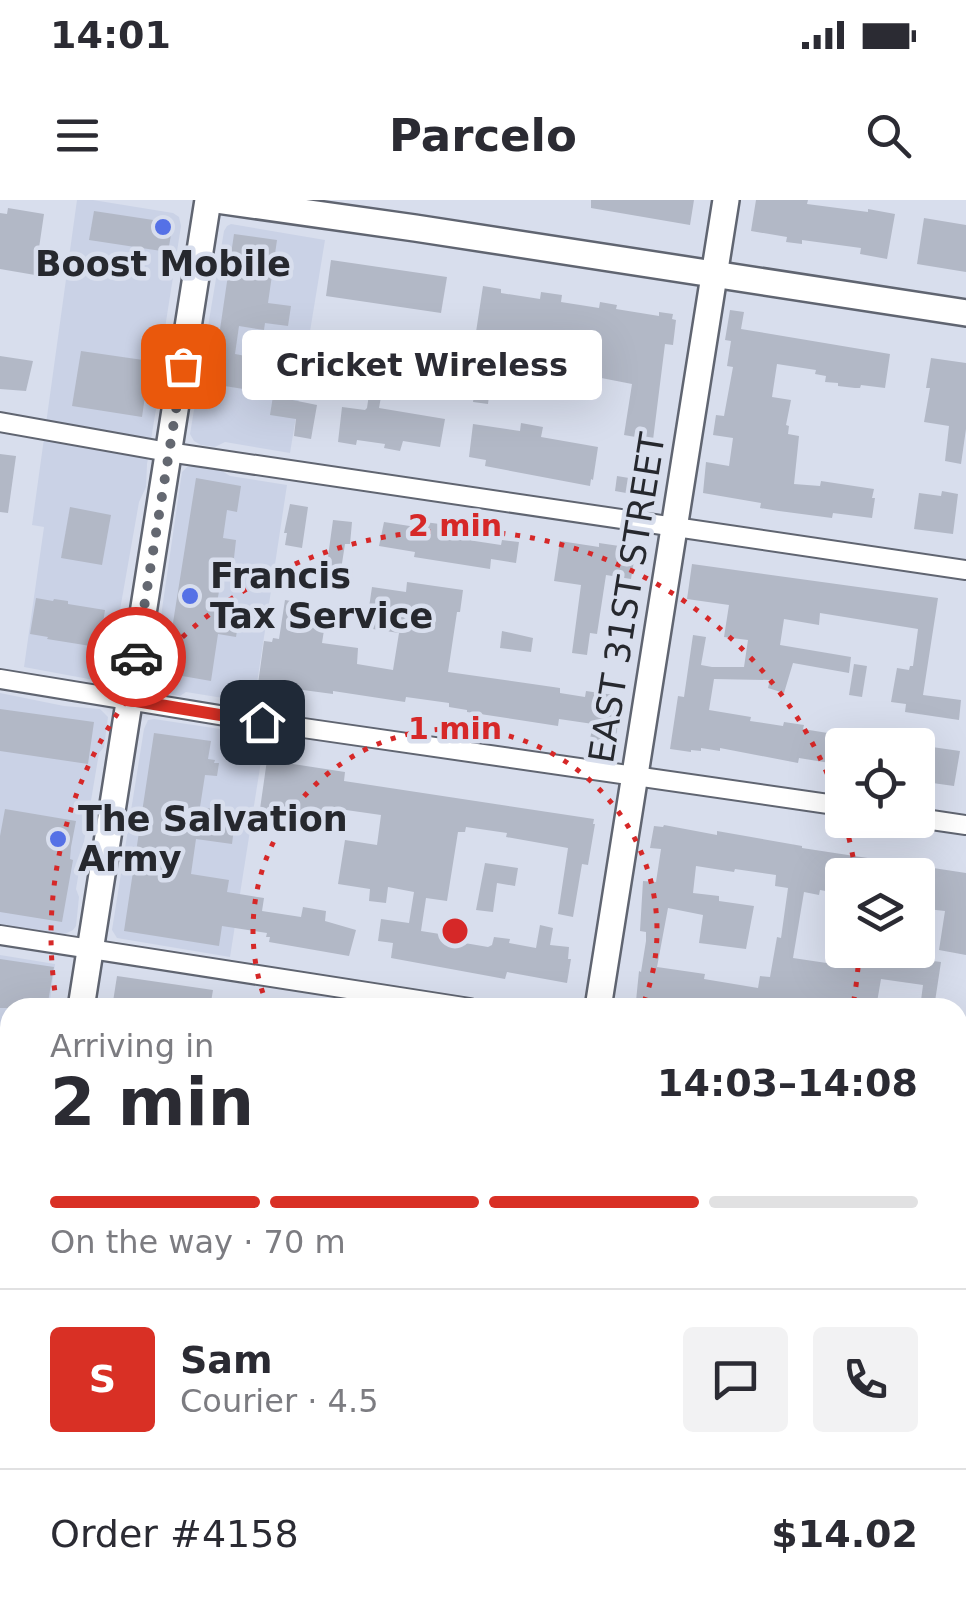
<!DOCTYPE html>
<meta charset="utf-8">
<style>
body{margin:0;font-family:"DejaVu Sans",sans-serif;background:#f2f2f3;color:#2b2b33;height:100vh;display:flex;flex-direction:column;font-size:38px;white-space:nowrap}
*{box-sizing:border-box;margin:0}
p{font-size:32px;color:#7c7c81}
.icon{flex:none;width:55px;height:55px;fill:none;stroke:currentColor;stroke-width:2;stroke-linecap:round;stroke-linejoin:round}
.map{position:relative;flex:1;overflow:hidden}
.sheet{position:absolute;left:0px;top:798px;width:968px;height:622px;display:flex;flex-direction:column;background:#fff;border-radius:30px 30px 0 0;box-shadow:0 10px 40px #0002}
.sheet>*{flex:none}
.tools{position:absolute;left:825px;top:528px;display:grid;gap:20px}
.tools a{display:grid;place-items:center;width:110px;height:110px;border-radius:10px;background:#fff;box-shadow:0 10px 40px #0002;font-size:50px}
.pin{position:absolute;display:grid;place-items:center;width:85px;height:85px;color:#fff;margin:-42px;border-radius:20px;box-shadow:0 5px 15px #0006}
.courier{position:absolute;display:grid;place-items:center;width:100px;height:100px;margin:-50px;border:8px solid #d93025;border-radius:50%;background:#fff;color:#222;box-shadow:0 2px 12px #0007}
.bubble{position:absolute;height:70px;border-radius:10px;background:#fff;box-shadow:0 10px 40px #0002;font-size:32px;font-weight:700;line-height:70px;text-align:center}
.headline em{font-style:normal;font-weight:700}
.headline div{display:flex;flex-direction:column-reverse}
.headline{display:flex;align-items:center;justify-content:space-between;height:170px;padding:0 50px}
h1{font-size:65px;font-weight:700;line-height:75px}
.bar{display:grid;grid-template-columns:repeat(4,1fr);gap:15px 10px;align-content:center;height:120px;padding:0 50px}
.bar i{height:12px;border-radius:8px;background:#e1e1e2}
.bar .on{background:#d93025}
.bar p{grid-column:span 4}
.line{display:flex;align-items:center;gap:25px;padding:0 50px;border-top:2px solid #e1e1e2}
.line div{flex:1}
.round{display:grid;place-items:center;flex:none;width:105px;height:105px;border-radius:10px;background:#f2f2f3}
.status{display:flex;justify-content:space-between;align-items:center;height:70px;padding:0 50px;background:#fff;direction:ltr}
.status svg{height:28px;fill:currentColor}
header{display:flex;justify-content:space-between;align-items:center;height:130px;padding:0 50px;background:#fff;font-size:45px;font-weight:700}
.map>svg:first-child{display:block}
</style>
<div class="status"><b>14:01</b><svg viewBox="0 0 49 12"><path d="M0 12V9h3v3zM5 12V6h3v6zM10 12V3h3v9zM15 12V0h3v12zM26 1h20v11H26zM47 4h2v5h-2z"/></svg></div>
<header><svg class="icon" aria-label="menu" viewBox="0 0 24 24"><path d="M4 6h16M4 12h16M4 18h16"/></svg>Parcelo<svg class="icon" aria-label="search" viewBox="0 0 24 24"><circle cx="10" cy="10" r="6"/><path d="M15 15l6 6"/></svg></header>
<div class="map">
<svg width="966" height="1419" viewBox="0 0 966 1419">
<rect width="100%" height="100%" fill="#d8deed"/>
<g fill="#cad2e6">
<polygon points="77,0 93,0 173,13 179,17 181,26 155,192 157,203 147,264 146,287 139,302 118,421 122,432 115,471 111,480 105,482 24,467 44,327 32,325"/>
<polygon points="231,24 325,40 290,253 225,242 215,247 201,245 194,241 190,234 224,31 227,26"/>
<polygon points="200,264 211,264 230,276 287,285 254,503 186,492 180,496 156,491 151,485 182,272 187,267"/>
<polygon points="0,493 64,506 100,509 108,517 104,547 99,553 76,689 79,697 76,726 73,730 61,736 0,726"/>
<polygon points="154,519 265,536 230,757 117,738 112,730 144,529 148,520"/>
<polygon points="0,755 55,764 49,807 10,808 10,964 0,963"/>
<polygon points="0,1009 10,1011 10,1104 0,1168"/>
<polygon points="11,1410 169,1410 168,1419 9,1419"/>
</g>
<g fill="#b2b8c6" fill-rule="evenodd">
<polygon points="591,0 694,0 690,25 591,8"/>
<polygon points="756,0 808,0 807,4 868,12 868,9 895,14 887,59 860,54 861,48 802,40 802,44 786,42 787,37 751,31"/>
<polygon points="8,8 44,14 35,75 0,69 0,13 7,14"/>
<polygon points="94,11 173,23 168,52 89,40"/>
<polygon points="924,18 966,25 966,72 917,64"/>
<polygon points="234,34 277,40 268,103 291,106 288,126 265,123 264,130 239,126 235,154 262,159 260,167 267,169 263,192 212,184"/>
<polygon points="331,60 447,77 441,113 326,96"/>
<polygon points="483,86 501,89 501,93 540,99 541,92 562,95 561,102 599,108 600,102 617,105 616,109 659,116 659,112 673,114 672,119 676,120 673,145 665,144 653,240 624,235 632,184 586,175 591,137 556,134 552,161 586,166 584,182 492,170 488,204 473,202 482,133 476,132"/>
<polygon points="730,110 744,112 741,129 890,154 885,188 861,185 860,188 855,188 838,186 838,183 825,182 826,176 815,174 816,170 777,164 772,197 791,200 786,225 789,226 788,234 799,236 794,284 820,286 821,281 874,289 872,298 875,298 872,318 833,313 832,318 779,311 760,308 761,303 703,293 706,262 729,266 733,238 713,235 716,215 724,216 733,167 727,166 731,141 725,140"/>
<polygon points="81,151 150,161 142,217 72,206"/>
<polygon points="0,156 33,161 26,191 0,189"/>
<polygon points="931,158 966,163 966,229 961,264 945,261 949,226 924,222 930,188 926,188"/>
<polygon points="373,166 386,169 379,208 445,219 440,247 403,241 400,251 384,248 385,244 357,240 356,245 338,242 342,207 365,210 367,208"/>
<polygon points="402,168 444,173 441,190 400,183"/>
<polygon points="273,196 317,205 311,239 294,236 296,219 270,215"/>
<polygon points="521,223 543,227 541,237 598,247 593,280 591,279 590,286 485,266 486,260 469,257 473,224 520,231"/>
<polygon points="0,254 16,256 8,313 0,312"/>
<polygon points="617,276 647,281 643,296 615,291"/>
<polygon points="196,278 241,286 237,312 227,310 223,338 236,340 234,358 229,358 227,375 222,374 214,420 238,424 236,437 218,434 211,481 165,473"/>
<polygon points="942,291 958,294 953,334 914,329 919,293 941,296"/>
<polygon points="290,304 308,307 302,348 285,345 287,333 284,333"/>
<polygon points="70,307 111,315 102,365 61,358"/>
<polygon points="333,320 352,322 350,344 345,344 338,389 324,386"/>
<polygon points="417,321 470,328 468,340 501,345 502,340 519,342 516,363 491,359 490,369 414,357 415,352 379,346 384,322 416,327"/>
<polygon points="560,341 599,347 599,343 626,347 626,354 635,355 631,379 606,375 597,434 590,433 587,455 572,453 581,385 554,381"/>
<polygon points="692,364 938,398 923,495 961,500 959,520 905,512 906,504 891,502 897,468 909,470 910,466 913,466 918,429 820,413 819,425 784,419 780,445 851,457 849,473 793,463 784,493 768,488 770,480 714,479 709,510 751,517 750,521 783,526 784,522 804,525 803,529 840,535 840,531 883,537 883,545 842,545 842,565 799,558 798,563 720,548 720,551 701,548 701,551 691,550 691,552 670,549 678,496 684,497 693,435 706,437 701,465 712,467 744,467 748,440 724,437 729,405 687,399"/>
<polygon points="407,382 463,390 460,412 457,412 448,472 560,488 560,493 585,497 586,491 614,495 612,503 621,504 615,543 590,539 593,524 559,519 558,526 467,512 467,510 449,507 449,503 406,497 405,502 333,491 333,494 258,484 264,441 272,442 273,438 279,439 285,400 302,403 301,414 326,417 322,443 358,448 357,464 393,470 399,433 366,428 372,387 406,392"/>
<polygon points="36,398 53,401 54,399 68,401 68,404 105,410 103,423 107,423 103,448 47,439 48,437 30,434"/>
<polygon points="502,431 533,438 531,452 500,448"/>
<polygon points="854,464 867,466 862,497 849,495"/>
<polygon points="0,509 94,522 88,564 0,551"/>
<polygon points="154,533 211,541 208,559 215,560 214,563 219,563 217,576 205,575 200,607 236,612 232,644 196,639 191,674 229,680 227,692 264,698 262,711 301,717 303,707 326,711 325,721 356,730 349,756 269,742 270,737 266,737 267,733 222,726 219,746 124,731"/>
<polygon points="918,545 960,551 954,586 918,581"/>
<polygon points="267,560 345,572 344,581 594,619 593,624 595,624 588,665 582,664 573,717 558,714 568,648 506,637 507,633 466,627 465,632 458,632 447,701 426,698 421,731 440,734 439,738 447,740 488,747 492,745 494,737 510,739 509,743 536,748 540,725 553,728 550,745 569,747 568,759 571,759 567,783 507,772 505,779 391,758 393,743 378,741 381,719 409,723 414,692 388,687 386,703 369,701 370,689 338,684 345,640 377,645 381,615 339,609 338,620 260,609"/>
<polygon points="5,609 76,621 71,647 70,659 73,660 62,722 0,712 0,636"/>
<path d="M664,625L717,635V631L802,646V648L966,673V755L939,750L945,711L918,708V675H842V694L820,690L819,695L804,692L793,758L840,765L842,750H855L893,756L892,763L924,768L925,760L941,762L934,808H920L923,785L881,779L876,808H692L636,801L639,771L641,772L646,741V732L640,731L643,681L656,682L661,649L650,648L654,626L663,627ZM696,666L734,672L735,669L776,675L775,686L788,688L781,738L777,737L770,777L760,776L758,788L704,779L705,774L657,767L668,708L703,715L699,743L746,749L754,706L719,701V696L693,693Z"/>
<polygon points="485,663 518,668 515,686 497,683 493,712 476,710"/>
<polygon points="0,759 54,767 47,808 0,808"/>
<polygon points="117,776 213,790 210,808 112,808"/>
</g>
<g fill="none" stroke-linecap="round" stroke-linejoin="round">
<g stroke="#606571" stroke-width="22">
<g id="street">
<polyline points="0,222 168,252 966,370"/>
<polyline points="0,479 262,522 842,606"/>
<polyline points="918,618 966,625"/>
<polyline points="0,735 470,808"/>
<polyline points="958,880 966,882"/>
<polyline points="0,1249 10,1250"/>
<polyline points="958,1395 966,1396"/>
</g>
</g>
<g stroke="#606571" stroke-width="30">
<g id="secondary">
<polyline points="217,0 415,28 966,113"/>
<polyline points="81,808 208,0"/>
<polyline points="598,808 726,0"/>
<polyline points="0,989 10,991"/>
<polyline points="958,1138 966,1139"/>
<polyline points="0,1343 10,1275"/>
<polyline points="502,1419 504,1410"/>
</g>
</g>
<use href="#street" stroke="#fff" stroke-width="18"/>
<use href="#secondary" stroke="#fff" stroke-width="25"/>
</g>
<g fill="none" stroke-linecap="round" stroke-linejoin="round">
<polyline stroke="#646871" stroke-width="10" stroke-dasharray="0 18" points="136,457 183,166"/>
<polyline stroke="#d93025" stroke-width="12" points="136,457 130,500 262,522"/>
</g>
<g fill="none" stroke="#d62828" stroke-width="5" stroke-dasharray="5 10">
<path d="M268 807A202 202 0 1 1 642 807"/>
<path d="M859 752A405 405 0 0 1 853 805M57 805A405 405 0 0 1 842 613M845 623A405 405 0 0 1 856 675"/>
</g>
<g fill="#5571e6" stroke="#d8deed" stroke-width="4">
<circle cx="163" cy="27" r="10"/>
<circle cx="190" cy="396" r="10"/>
<circle cx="58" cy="639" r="10"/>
</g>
<g text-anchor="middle" stroke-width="9" stroke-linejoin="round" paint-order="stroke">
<g font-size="35" font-weight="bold" fill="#26282e" stroke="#d8deed" text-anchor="start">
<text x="163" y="76" text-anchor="middle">Boost Mobile</text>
<text x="210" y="388">Francis<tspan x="210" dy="40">Tax Service</tspan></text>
<text x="78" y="631">The Salvation<tspan x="78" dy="40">Army</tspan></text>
</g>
<g font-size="35" fill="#26282e" stroke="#d8deed">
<text transform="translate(627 398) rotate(-81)" y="12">EAST 31ST STREET</text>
</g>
</g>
<circle cx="455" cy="731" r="15" fill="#d62828" stroke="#d8deed" stroke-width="5"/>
<g font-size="30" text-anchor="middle" font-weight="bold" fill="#d62828" stroke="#d8deed" stroke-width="9" stroke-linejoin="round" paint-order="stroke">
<text x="455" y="336">2 min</text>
<text x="455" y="539">1 min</text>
</g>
</svg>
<div class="tools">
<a><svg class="icon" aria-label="locate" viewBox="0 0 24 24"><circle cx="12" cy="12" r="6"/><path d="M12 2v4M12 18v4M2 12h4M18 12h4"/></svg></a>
<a><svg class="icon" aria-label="layers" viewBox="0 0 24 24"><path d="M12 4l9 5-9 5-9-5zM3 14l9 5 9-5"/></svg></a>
</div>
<div class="pin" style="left:183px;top:166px;background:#ea580c"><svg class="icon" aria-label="bag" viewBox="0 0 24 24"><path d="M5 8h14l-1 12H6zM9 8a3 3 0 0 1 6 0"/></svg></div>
<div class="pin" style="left:262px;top:522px;background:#1f2937"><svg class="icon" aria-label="home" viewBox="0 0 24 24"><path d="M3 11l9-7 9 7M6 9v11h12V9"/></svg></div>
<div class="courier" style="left:136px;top:457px"><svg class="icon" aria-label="car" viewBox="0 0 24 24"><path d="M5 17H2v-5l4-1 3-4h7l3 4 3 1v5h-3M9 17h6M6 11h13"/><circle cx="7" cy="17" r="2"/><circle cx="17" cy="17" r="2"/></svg></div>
<div class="bubble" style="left:242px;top:130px;width:360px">Cricket Wireless</div>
<section class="sheet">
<div class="headline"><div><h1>2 min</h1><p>Arriving in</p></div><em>14:03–14:08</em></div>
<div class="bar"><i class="on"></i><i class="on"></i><i class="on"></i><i></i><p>On the way · 70 m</p></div>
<div class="line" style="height:180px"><b class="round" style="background:#d93025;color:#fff">S</b><div><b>Sam</b><p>Courier · 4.5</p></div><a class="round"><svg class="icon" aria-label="chat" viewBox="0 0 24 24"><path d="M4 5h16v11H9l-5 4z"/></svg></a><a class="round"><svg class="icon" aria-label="phone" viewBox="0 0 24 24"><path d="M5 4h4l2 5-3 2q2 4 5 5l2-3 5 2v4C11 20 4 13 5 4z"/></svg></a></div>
<div class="line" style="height:130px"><div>Order #4158</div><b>$14.02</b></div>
</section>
</div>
